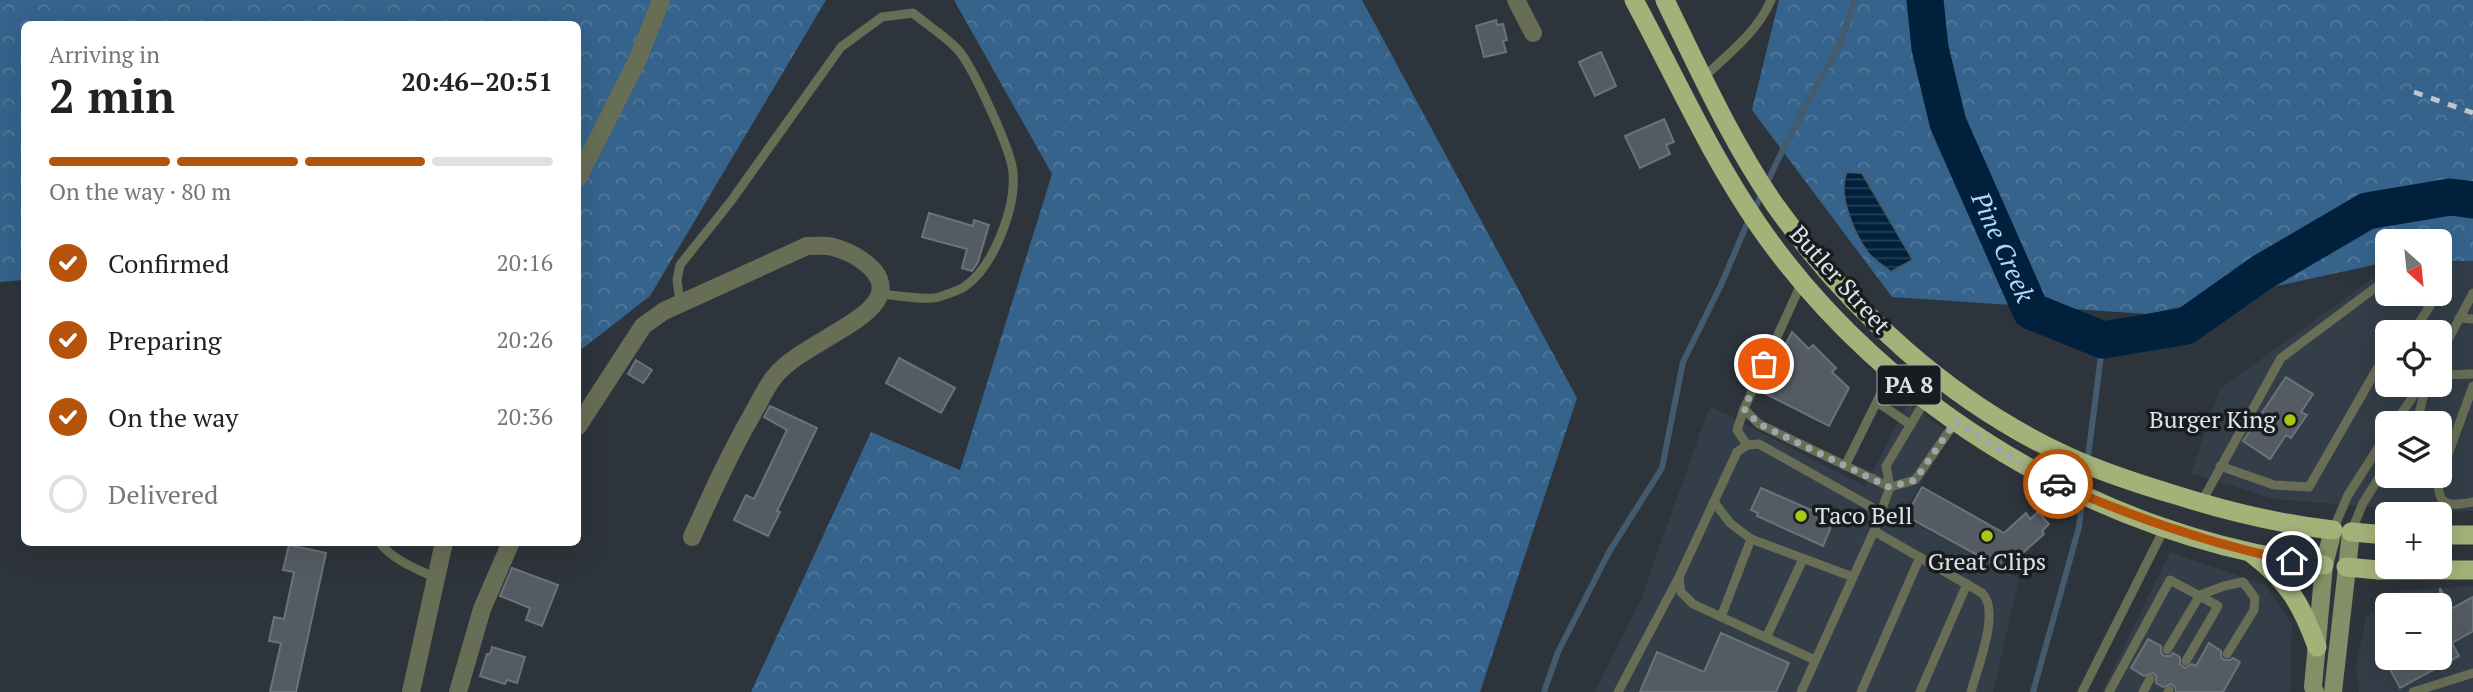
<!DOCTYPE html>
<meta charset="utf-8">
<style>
body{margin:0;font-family:"PT Serif",serif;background:#f6f6f6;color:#222;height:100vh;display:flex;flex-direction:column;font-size:26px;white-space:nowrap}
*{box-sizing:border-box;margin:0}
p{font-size:23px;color:#767676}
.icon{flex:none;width:38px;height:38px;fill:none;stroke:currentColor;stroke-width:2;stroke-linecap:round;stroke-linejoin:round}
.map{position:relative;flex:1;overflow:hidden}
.side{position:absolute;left:21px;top:21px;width:560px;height:525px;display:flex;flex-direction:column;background:#fff;border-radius:10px;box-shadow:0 7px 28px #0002}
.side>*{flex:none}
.needle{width:46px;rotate:153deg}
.controls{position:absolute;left:2375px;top:229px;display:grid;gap:14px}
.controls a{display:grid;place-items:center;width:77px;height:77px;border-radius:10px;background:#fff;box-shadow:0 7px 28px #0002;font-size:35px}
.pin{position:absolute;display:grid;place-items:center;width:60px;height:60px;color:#fff;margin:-30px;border:4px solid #fff;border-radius:50%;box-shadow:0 2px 7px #0007}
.courier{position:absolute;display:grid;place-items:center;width:70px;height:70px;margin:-35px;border:5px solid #b45309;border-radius:50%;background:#fff;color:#222;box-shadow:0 2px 9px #0007}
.overview em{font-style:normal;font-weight:700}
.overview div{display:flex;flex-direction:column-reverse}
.overview{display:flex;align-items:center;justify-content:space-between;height:119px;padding:0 28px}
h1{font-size:46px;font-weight:700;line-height:52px}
.bar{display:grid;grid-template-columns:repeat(4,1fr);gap:10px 7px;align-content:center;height:84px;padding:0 28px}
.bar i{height:9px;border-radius:5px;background:#e0e0e0}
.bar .current{background:#b45309}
.bar p{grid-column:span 4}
ol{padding:0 28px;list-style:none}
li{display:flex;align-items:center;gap:21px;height:77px}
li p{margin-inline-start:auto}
li .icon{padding:7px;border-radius:50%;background:#b45309;color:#fff;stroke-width:4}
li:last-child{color:#767676}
li i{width:38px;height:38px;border:4px solid #e0e0e0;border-radius:50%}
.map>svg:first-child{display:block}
</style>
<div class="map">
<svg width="2473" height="692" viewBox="0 0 2473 692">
<defs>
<pattern id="forest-crowns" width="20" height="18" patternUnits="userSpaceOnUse" patternTransform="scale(1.75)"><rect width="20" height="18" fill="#35638c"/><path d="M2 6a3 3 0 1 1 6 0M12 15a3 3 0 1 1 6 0" fill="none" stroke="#52799c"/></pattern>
<pattern id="water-rules" width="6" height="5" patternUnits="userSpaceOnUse" patternTransform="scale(1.75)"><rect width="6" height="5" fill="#00203c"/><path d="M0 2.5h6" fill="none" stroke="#254058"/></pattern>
</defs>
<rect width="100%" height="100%" fill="#2e343b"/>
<g fill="#333e49" fill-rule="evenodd">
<path d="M2440,261H2473V511L2432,512L2274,499L2191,473L2220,389L2387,268V294H2440ZM2387,332H2440V385H2387ZM2387,424H2440V476H2387Z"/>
<polygon points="1908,403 1951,435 1901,516 2019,579 1993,692 1595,692 1639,604 1710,406 1865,486"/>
<polygon points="2170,552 2265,585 2292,624 2290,692 2102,692"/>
<path d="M2473,586V692H2359L2356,666L2366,617L2403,591ZM2387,606H2440V658H2387Z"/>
</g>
<g fill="url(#forest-crowns)">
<polygon points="0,0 826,0 650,296 578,352 578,24 24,24 24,280 0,282"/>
<polygon points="954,0 1362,0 1577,398 1480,692 751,692 871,432 960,470 1052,174"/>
<polygon points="1779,0 2473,0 2473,261 2440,261 2440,242 2387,242 2387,262 2148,314 1892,297 1752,110"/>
</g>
<path fill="url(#water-rules)" stroke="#435a6f" stroke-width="2" d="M1847,172L1862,173L1913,260L1891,272C1884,266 1875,261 1869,254C1855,236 1836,193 1847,172Z"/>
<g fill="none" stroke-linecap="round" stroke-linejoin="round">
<g stroke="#435a6f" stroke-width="6">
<polyline points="1754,210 1784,147 1841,41 1855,0"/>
<polyline points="1544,692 1558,652 1609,552 1662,468 1683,362 1721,285 1749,219"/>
<polyline points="2033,692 2079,527 2103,340"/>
</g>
<path stroke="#00203c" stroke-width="37" id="s1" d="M1925,0L1930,48L1948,123L2031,311L2103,340L2186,326L2261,273L2367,211L2450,197L2473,200"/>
</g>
<g fill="#545b62" stroke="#6b737a" stroke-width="2">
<polygon points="1496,20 1497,25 1503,24 1507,40 1503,41 1506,52 1484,57 1476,26"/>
<polygon points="1601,52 1616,86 1595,96 1579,62"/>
<polygon points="1664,119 1674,142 1666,145 1670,154 1640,168 1625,136"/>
<polygon points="929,213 973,226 974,220 989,225 978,262 972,271 962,268 967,249 922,237"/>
<polygon points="1792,332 1809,349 1813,345 1836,368 1832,372 1849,388 1829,426 1762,392"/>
<polygon points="899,358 955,388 941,413 886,383"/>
<polygon points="636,360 652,370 643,383 628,374"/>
<polygon points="2286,377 2313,394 2301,412 2307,415 2291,438 2286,435 2270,459 2243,441"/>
<polygon points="770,406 817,428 777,511 780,512 768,536 734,520 746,495 754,499 787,430 764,417"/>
<polygon points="1922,487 2004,533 2026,513 2030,519 2038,512 2049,524 2042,531 2044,534 2016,559 2008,572 1906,516"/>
<polygon points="1761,488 1834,520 1823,546 1757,516 1758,513 1751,510"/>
<polygon points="289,545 326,553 296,692 270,692 281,643 269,641 274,617 284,619 294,572 283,570"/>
<polygon points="512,568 558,585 542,626 526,620 530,608 500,596"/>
<polygon points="2440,588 2451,609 2473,597 2473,631 2452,643 2459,656 2400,688 2384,658 2440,658"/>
<polygon points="1721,633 1789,663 1776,692 1640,692 1657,652 1704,672"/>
<polygon points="2148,639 2161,646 2161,653 2164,656 2170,656 2173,653 2180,657 2180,664 2185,668 2192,664 2196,666 2209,643 2221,651 2221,657 2224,660 2230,660 2233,658 2240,662 2223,692 2176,692 2175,687 2171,684 2163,687 2156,683 2156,676 2153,673 2144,676 2131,668"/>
<polygon points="492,647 525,657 517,683 507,680 505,684 480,676 487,654 490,654"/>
</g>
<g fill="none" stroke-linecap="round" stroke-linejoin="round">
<g stroke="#686e55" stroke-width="9">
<path d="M1703,78C1728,54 1757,33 1771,0"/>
<polyline points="1802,282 1744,409 1759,424 1890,487 1915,480 1956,421"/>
<polyline points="2413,294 2430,306 2413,332"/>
<path d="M680,303L677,280L680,265L731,201L841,47L882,17L913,13C927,25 947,37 959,51C973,68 1012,151 1013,173C1016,207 994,267 964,287C958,291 947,294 939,297C925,301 896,295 880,294"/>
<polyline points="2459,318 2473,319"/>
<polyline points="2440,355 2473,293"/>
<polyline points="2440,375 2473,374"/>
<path d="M2473,386L2438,482C2438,508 2452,506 2473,502"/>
<polyline points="1877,402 1911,425"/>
<polyline points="1744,409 1737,430 1747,445"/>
<polyline points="2394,424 2421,385"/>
<polyline points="2413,424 2420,410 2426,385"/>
<polyline points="1845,466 1892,371"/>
<polyline points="2220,466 2274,485 2309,487 2378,367 2387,360"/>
<polyline points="1714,502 1730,523 1751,539 1853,577"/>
<polyline points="2201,503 2281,358 2387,279"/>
<polyline points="2333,530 2348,495 2387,434"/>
<path d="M1874,531L1982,593C2001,611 1977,668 1971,692"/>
<polyline points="2351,532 2363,503 2387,465"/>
<path d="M379,542C394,561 415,568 436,578"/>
<polyline points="1679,577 1681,592 1693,604 1815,660"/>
<polyline points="1721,617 1751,539"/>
<polyline points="1766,638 1803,559"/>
<polyline points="2167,650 2200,595 2224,586 2243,582 2255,598 2254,610 2227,654"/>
<polyline points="1618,692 1679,577 1737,452 1747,445 1759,444 1880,512"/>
<polyline points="1801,692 1874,531 1890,487 1886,466 1926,399"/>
<polyline points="1861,692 1920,557"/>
<polyline points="1920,692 1967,584"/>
<polyline points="2082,692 2165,527"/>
<polyline points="2109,692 2170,580 2218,606 2186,661"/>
<polyline points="2143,692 2150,679"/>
<polyline points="2168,692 2169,690"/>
<polyline points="2413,692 2473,673"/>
</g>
<g stroke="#686e55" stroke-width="18">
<polyline points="1516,0 1533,33"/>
<path d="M578,426L643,326L664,311L807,246C815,246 825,245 833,247C852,252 889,271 879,296C868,324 799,346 775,376C766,387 760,401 753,413C730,453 711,495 692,537"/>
<polyline points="458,692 482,609 511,542"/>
</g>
<g stroke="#686e55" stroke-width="18">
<polyline points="578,178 638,59 661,0"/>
<polyline points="411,692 444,542"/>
</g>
<g stroke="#848e67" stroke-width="18">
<polyline points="2315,692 2313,687 2324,565 2333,530"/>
<polyline points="2333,692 2351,532"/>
</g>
<g stroke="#a4b27a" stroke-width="19">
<path d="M1634,0C1675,76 1710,155 1759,226C1886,410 2103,538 2324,565"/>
<path d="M1665,0C1699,70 1731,141 1775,205C1850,311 1951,403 2069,457C2104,473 2142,485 2179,496C2230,512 2280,524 2333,530"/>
<polyline points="2351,532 2387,535"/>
<polyline points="2440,535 2473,535"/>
<path d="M2252,554C2288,581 2302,605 2317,647"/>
<polyline points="2346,567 2378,570 2473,570"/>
</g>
<polyline stroke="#c1c5ca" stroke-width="5" stroke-dasharray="9 9" stroke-linecap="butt" points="2414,92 2473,113"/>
</g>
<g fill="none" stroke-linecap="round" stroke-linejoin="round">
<polyline stroke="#a0a5aa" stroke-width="7" stroke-dasharray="0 12.6" points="1764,364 1744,409 1759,424 1889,487 1915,480 1956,421 2012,458 2058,484"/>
<path stroke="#b45309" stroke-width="9" d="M2058,484C2134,518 2211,544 2292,561"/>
</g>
<g fill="#aac717" stroke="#191c1e" stroke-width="2.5">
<circle cx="2290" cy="420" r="7"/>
<circle cx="1801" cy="516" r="7"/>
<circle cx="1987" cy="536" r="7"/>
</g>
<g text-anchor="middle" stroke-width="7" stroke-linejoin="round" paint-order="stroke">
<rect fill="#191c1e" stroke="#a3a7aa" stroke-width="2" x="1877.5" y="365.5" width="63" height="39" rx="5"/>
<g font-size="23" font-weight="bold" fill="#dee2e6">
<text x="1909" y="393">PA 8</text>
</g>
<g font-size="24" fill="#dee2e6" stroke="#191c1e">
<text transform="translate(1840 280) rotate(48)" y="8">Butler Street</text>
</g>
<g font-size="24" fill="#dee2e6" stroke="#191c1e" text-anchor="end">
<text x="2276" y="428">Burger King</text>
<text x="1815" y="524" text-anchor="start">Taco Bell</text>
<text x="1987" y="570" text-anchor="middle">Great Clips</text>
</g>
<g font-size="26" font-style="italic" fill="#aed7fd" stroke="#191c1e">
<text dy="9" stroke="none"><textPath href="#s1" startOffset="261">Pine Creek</textPath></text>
</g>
</g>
</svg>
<div class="controls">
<a><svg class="needle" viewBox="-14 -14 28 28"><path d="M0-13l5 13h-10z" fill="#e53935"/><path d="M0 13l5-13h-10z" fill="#767676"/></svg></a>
<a><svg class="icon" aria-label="locate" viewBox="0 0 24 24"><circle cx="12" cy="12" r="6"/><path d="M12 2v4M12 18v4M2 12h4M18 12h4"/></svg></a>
<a><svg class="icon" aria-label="layers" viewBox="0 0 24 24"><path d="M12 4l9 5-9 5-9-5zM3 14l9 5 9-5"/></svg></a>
<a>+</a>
<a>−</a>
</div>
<div class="pin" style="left:1764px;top:364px;background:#ea580c"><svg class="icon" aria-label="bag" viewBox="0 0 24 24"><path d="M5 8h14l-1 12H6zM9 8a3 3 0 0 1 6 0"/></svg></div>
<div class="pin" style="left:2292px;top:561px;background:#1f2937"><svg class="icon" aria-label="home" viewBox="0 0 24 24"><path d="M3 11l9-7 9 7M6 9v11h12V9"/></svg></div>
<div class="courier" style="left:2058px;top:484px"><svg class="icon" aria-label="car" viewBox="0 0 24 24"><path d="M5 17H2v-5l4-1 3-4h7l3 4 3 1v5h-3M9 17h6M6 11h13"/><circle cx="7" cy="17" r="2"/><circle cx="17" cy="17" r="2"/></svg></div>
<section class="side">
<div class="overview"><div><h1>2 min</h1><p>Arriving in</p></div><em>20:46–20:51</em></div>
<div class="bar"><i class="current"></i><i class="current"></i><i class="current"></i><i></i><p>On the way · 80 m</p></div>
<ol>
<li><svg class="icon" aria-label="check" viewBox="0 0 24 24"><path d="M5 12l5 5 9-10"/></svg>Confirmed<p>20:16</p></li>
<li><svg class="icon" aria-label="check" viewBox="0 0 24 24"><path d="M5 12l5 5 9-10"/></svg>Preparing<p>20:26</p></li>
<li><svg class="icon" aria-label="check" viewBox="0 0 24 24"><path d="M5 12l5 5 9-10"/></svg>On the way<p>20:36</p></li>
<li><i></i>Delivered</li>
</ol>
</section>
</div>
